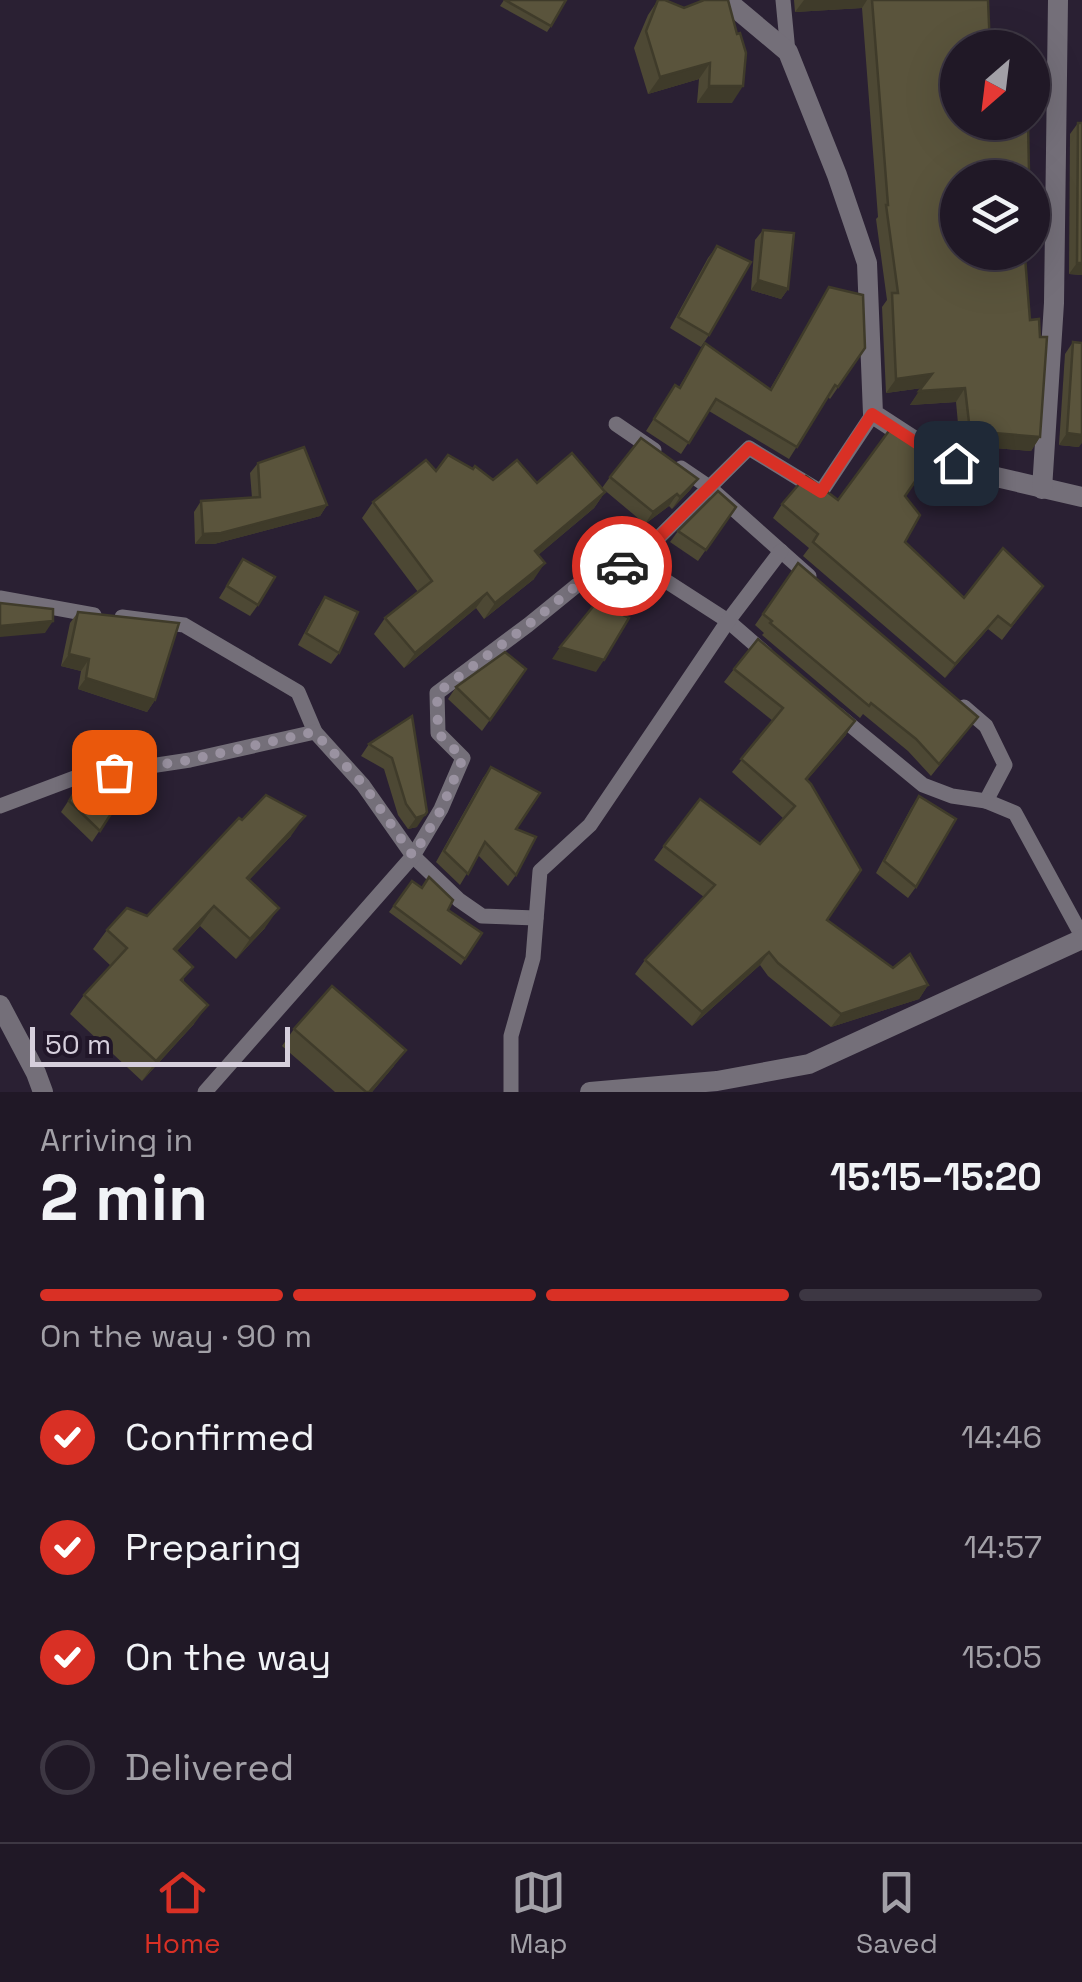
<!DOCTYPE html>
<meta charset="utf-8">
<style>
body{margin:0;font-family:"Space Grotesk",sans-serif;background:#28212e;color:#f1f3f6;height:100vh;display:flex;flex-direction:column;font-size:38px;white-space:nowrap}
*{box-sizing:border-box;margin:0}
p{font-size:32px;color:#a2a0a7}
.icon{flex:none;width:55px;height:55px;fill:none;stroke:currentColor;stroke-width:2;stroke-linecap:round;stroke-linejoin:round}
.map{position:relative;height:1092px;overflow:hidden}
.details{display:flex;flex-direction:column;background:#201826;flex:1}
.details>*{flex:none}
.needle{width:65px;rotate:208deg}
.controls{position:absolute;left:940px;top:30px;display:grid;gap:20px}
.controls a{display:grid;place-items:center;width:110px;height:110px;border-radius:50%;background:#201826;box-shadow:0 10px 40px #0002,0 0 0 2px #3d3743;font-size:50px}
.scale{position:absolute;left:30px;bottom:25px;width:260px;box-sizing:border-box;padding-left:10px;border:5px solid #d6cfdc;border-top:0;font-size:28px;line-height:35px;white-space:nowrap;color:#d6cfdc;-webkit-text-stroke:8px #211629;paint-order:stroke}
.pin{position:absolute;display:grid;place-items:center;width:85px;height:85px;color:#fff;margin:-42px;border-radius:20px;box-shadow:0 5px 15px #0006}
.courier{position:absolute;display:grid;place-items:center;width:100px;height:100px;margin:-50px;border:8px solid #d93025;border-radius:50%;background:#fff;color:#222;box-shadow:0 2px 12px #0007}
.overview em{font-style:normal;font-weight:700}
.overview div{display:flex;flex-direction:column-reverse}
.overview{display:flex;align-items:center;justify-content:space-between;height:170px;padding:0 40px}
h1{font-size:65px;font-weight:700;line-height:75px}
.bar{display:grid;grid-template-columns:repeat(4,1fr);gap:15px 10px;align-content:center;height:120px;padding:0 40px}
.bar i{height:12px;border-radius:8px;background:#3d3743}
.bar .current{background:#d93025}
.bar p{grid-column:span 4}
ol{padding:0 40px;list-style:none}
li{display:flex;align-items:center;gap:30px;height:110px}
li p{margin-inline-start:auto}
li .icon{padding:10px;border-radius:50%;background:#d93025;color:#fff;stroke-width:4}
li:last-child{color:#a2a0a7}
li i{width:55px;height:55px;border:5px solid #3d3743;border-radius:50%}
.tabs{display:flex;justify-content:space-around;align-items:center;height:140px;border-top:2px solid #3d3743;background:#201826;font-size:28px;color:#a2a0a7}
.tabs a{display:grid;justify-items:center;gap:5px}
.tabs .current{color:#d93025}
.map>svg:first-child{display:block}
</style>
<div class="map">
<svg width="1082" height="1092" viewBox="0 0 1082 1092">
<rect width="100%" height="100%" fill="#2a2033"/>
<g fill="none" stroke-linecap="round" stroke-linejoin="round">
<g stroke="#746f79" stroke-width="15">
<polyline points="783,0 788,52"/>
<polyline points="616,424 654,450"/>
<polyline points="681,468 709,487 809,576"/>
<polyline points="635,561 728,621 766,654"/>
<polyline points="0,598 94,615"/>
<polyline points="122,617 184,625 298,692 315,732 363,785 413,856 459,900 482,916 536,918"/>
<polyline points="964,707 986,726 1005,765 986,801"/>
<polyline points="837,714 923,785 952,796 986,801 1015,813 1082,936"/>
<polyline points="0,806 77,777 190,760 315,732"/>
<polyline points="205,1092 413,856 441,809 463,758 438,733 437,693 528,625 576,586 635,561 749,448 821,492 873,414"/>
<polyline points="511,1092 511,1036 533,958 540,871 590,825 728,621 781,551"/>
</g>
<g stroke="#746f79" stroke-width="20">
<polyline points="726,0 788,52 837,175 867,263 873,414 933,453 979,473 1082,497"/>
<polyline points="1042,489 1054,303 1058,0"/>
<polyline points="0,1005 36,1073 43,1092"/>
<polyline points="590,1092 717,1081 809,1064 1082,939"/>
</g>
</g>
<g fill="#4d4834">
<polygon points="504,0 551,26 547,32 500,6"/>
<polygon points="658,0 684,8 732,103 697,103 699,79 648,94 634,48 648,15"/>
<polygon points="794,0 988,0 958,178 1030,320 1040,437 1031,451 960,445 956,402 910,405 922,388 886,393 882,307 887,300 876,219 878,217 862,8 795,12"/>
<polygon points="1078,123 1082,123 1082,275 1069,274 1070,134"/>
<polygon points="763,230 788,289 781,299 751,290 755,240"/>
<polygon points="717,246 709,335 701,347 670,328 708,258"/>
<polygon points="829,287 865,348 830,399 828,397 789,459 709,411 681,454 646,431 675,385 679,387 705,343 770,389"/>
<polygon points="1073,342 1079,447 1059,445 1065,354"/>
<polygon points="258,463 327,505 320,516 214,544 195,544 194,512 201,501 252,498 250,473"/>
<polygon points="436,471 605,492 594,508 538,555 534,579 484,619 476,608 404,668 374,634 385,618 418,592 362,518 373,502"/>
<polygon points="610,477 698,479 690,490 672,509 669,506 645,524 602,488"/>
<polygon points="905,496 905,542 964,598 1043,586 1002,640 988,629 945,678 803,556 809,548 773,518 782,504"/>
<polygon points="736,507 698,561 670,542 678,531"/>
<polygon points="243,559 258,605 250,616 219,598"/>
<polygon points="798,563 978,717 931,776 908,751 863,714 860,718 762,635 764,633 755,625"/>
<polygon points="325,597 339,653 331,664 298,645 317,609"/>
<polygon points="78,612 155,700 147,712 78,689 81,671 61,666 70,623"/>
<polygon points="526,669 482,731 448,699 456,687"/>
<polygon points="734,669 846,735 807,780 827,920 893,968 928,985 919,999 831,1027 768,976 760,965 692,1026 635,974 645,960 704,897 654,860 664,846 760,844 784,819 732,772 773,721 724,682"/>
<polygon points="412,716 417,827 408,829 398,815 384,769 361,756 369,744"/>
<polygon points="491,767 516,829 516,875 508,886 478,855 460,885 436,862 483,778"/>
<polygon points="82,780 118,803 92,842 61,812"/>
<polygon points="919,796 916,887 908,898 876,873 911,808"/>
<polygon points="242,820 291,836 249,880 265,928 236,959 200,926 177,951 194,1024 142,1081 70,1014 84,995 111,966 93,949 107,930 147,916"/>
<polygon points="412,881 448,910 482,933 461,965 389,912"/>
<polygon points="294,1029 394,1066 372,1092 335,1092 282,1046"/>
</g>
<g fill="#3f3b2a">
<polygon points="804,0 867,0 862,8 795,12"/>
<polygon points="710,63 699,79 648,94 660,77"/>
<polygon points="709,86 743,86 732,103 697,103"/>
<polygon points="1029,172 1025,178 990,178 992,174"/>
<polygon points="1077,263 1082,263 1082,275 1069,274"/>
<polygon points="758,280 788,289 781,299 751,290"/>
<polygon points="932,374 922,388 886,393 896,379"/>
<polygon points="965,388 956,402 910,405 919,391"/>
<polygon points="970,431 1040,437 1031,451 960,445"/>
<polygon points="1067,433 1082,435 1082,443 1079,447 1059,445"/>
<polygon points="698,479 690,490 672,509 680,497"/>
<polygon points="605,492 594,508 524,567 535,551"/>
<polygon points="677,494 669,506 645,524 653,512"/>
<polygon points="327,505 320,516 214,544 195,544 203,534"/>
<polygon points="545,563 534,579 484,619 495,603"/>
<polygon points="487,593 476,608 404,668 415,653"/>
<polygon points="998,616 988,629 945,678 955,664"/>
<polygon points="53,621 45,633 0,637 0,626"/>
<polygon points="560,647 604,660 596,672 552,659"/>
<polygon points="69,654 89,659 81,671 61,666"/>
<polygon points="86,678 155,700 147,712 78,689"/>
<polygon points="855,721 846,735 796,793 806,779"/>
<polygon points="425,815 417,827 408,829 416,818"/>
<polygon points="305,816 291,836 233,897 247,878"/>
<polygon points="214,906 200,926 160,969 174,949"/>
<polygon points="279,908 265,928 236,959 250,939"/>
<polygon points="769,952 760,965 692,1026 702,1012"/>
<polygon points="928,985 919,999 831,1027 841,1014"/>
<polygon points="208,1005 194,1024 142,1081 156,1061"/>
<polygon points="406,1050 394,1066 372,1092 369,1092"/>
</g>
<g fill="#5a543c" stroke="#3f3b2a" stroke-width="2.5">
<polygon points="505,0 566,0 551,26"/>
<polygon points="658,0 665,0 684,8 704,0 728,0 737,34 740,33 746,53 743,86 709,86 710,63 660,77 646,31"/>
<polygon points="872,0 988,0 990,48 958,48 958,122 1028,122 1029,172 992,174 992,178 958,178 958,252 998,252 999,260 1025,257 1030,320 1039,319 1040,337 1047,337 1040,437 970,431 965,388 919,391 932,374 896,379 892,293 898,293 886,205 888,205"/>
<polygon points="1078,123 1082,123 1082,263 1077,263"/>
<polygon points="763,230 794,233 788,289 758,280"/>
<polygon points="717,246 751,262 709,335 678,317"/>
<polygon points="829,287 863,295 865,348 838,387 835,385 797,447 716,399 689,443 654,419 675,385 680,388 705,343 771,390"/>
<polygon points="1073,342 1082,343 1082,435 1067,433"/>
<polygon points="894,424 936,451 905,496 920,515 905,542 964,598 1003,548 1043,586 1011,626 998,616 955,664 813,542 818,534 782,504 806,476 838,500"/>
<polygon points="641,438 698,479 680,497 677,494 653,512 610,477"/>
<polygon points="304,447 327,505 221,533 203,534 201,501 260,497 258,463"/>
<polygon points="572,453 605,492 535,551 545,563 495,603 487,593 415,653 385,618 432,581 373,502 426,460 436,471 448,455 473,469 475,466 493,480 517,460 537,483"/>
<polygon points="718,491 736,507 706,550 678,531"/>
<polygon points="243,559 275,577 258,605 227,586"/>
<polygon points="798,563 978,717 939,764 916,739 871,703 869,706 770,623 772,621 763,614"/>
<polygon points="614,581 634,597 621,614 629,618 604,660 560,647"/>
<polygon points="325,597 358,612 339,653 306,633"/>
<polygon points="0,603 53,609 53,621 0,626"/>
<polygon points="78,612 179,623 155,700 86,678 89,659 69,654"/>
<polygon points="758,639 855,721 806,779 811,784 861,870 827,920 893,968 910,954 928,985 841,1014 778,963 769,952 702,1012 645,960 715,885 664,846 700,799 760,844 795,806 741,759 783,708 734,669"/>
<polygon points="505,652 526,669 490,720 456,687"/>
<polygon points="412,716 427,812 425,815 416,818 406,804 392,758 369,744"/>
<polygon points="491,767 540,793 516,829 536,837 516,875 485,842 468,874 444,851"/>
<polygon points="82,780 118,803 100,831 69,801"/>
<polygon points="266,795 305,816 247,878 279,908 250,939 214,906 174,949 193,967 181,980 208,1005 156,1061 84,995 127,948 107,930 127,908 147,916 239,818 242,820"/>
<polygon points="919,796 956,819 916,887 884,861"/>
<polygon points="429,877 453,900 448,910 482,933 465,959 394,906 412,881 422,888"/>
<polygon points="332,986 406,1050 369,1092 366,1092 294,1029"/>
</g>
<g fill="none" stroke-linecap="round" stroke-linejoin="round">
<polyline stroke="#9a92a1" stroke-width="10" stroke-dasharray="0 18" points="114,772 190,760 314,732 363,784 413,856 441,810 463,758 438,733 437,693 528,625 576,586 622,566"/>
<polyline stroke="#d93025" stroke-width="12" points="622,566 635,561 749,448 821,492 872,414 932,453 956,463"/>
</g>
</svg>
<div class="controls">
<a><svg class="needle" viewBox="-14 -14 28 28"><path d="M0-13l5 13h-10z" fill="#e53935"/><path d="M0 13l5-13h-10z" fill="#a2a0a7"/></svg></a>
<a><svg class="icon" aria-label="layers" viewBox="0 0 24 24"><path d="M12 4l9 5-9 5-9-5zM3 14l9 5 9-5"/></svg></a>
</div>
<div class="scale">50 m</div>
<div class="pin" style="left:114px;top:772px;background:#ea580c"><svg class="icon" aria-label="bag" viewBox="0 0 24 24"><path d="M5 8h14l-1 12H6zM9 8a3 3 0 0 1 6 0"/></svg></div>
<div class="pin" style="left:956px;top:463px;background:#1f2937"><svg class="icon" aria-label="home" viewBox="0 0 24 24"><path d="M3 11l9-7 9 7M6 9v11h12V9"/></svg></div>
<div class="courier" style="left:622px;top:566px"><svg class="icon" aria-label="car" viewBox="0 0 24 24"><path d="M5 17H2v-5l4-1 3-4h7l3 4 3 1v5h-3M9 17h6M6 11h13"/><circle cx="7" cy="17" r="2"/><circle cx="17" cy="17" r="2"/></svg></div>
</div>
<section class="details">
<div class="overview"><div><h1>2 min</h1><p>Arriving in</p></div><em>15:15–15:20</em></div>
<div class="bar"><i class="current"></i><i class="current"></i><i class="current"></i><i></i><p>On the way · 90 m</p></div>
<ol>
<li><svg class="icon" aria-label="check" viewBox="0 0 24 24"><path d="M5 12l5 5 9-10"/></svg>Confirmed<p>14:46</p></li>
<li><svg class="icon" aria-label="check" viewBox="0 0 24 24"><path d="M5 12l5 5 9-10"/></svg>Preparing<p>14:57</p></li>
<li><svg class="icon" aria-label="check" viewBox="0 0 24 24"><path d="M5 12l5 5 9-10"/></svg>On the way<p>15:05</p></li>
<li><i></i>Delivered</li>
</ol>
</section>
<nav class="tabs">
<a class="current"><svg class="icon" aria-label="home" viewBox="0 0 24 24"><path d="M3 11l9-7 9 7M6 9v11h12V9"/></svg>Home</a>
<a><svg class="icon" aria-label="map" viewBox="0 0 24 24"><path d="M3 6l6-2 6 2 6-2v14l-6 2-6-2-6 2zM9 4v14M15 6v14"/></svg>Map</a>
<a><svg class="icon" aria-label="saved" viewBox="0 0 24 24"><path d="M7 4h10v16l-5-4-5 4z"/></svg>Saved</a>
</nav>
